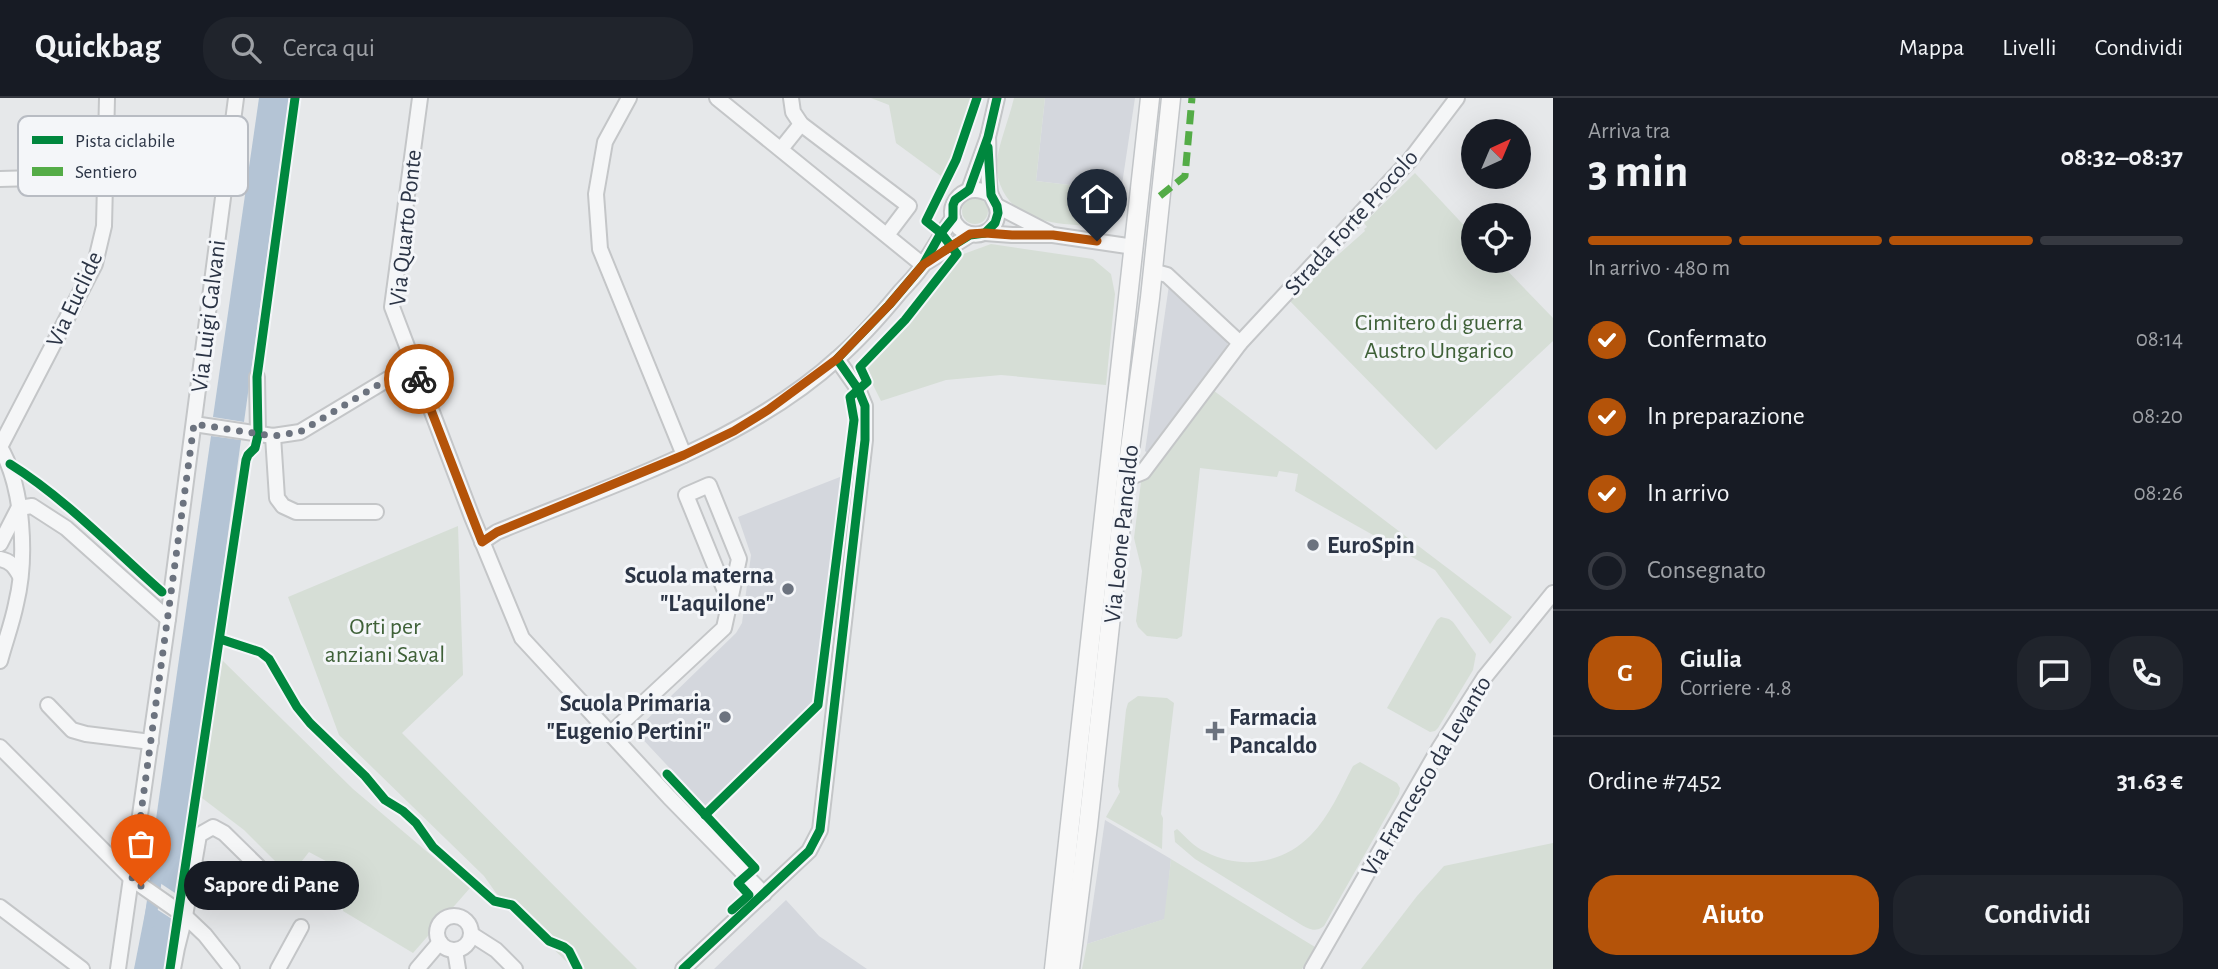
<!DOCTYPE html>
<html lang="it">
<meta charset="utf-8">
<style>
body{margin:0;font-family:"Alegreya Sans",sans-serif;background:#20242c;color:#f1f3f6;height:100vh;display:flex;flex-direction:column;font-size:26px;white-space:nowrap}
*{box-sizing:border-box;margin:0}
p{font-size:23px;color:#9ea1a6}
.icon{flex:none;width:38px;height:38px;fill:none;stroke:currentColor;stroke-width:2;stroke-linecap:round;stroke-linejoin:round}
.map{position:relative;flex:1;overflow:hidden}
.details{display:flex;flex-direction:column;background:#171b24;width:665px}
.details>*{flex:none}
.needle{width:46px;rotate:44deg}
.fabs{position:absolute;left:1461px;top:21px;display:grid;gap:14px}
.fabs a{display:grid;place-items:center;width:70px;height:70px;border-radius:50%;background:#171b24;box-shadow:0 7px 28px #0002;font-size:35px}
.pin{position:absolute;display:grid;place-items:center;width:60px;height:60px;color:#fff;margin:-72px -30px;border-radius:50% 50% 50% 0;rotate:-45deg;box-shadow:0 0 7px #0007}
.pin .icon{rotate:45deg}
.courier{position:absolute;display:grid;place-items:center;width:70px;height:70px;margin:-35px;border:5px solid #b45309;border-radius:50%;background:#fff;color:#222;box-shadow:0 2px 9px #0007}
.bubble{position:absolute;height:49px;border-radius:24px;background:#171b24;box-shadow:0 7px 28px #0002;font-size:23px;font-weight:700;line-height:49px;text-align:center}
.headline em{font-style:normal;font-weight:700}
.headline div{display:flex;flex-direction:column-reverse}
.headline{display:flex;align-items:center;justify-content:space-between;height:119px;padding:0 35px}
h1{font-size:46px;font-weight:700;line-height:52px}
.bar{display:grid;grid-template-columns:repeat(4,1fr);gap:10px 7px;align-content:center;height:84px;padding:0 35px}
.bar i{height:9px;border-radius:5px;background:#363941}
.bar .active{background:#b45309}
.bar p{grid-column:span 4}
.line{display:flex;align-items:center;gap:18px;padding:0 35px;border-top:2px solid #363941}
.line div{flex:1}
.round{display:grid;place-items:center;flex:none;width:74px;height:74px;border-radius:28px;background:#20242c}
ol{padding:0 35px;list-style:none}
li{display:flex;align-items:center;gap:21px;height:77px}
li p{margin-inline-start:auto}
li .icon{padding:7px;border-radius:50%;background:#b45309;color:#fff;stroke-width:4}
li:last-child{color:#9ea1a6}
li i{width:38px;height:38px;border:4px solid #363941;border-radius:50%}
.primary-button{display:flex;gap:14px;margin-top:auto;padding:14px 35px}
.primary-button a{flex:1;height:80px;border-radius:28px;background:#b45309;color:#fff;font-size:28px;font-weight:700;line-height:80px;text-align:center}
.primary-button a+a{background:#20242c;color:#f1f3f6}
header{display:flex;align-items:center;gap:42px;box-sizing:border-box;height:98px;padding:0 35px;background:#171b24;border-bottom:2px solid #363941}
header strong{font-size:33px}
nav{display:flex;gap:38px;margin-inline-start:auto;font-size:24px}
.search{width:490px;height:63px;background:#20242c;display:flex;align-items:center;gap:18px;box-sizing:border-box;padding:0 24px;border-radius:28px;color:#9ea1a6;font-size:26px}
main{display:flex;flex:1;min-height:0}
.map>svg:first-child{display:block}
</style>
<header>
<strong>Quickbag</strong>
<div class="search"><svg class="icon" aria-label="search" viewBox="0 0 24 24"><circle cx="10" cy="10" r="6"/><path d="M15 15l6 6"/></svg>Cerca qui</div>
<nav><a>Mappa</a><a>Livelli</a><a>Condividi</a></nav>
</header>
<main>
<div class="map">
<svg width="1553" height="871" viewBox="0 0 1553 871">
<rect width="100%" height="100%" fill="#e6e8ea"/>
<g fill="#d4d7dd">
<polygon points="1045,0 1135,0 1121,93 1036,83"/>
<polygon points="1169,187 1225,235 1228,250 1151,358 1145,353"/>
<polygon points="845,377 815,606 708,711 635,633 736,535 742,525 751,457 738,419"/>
<polygon points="1105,722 1171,761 1165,821 1087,846"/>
<polygon points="786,802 819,838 867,871 714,871"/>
</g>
<g fill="#d6ded6">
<polygon points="871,0 974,0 961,40 945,81 896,45 889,7"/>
<path d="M1014,0H1045L1036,83L1121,93C1119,108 1121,122 1104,129C1070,126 1021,129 1003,93C998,83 996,74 997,62C1000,42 1009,21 1014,0Z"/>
<polygon points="1415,75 1473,137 1474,163 1498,163 1553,220 1553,243 1436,352 1285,198 1317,167 1330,164 1365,133 1364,131 1367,129 1364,125"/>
<circle cx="975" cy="113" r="13"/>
<polygon points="991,146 1093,161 1111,176 1115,196 1106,287 1001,277 946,282 881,303 864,269 904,225 948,167 958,158"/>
<polygon points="1209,289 1512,519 1490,546 1435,472 1295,393 1298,376 1279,373 1277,379 1200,370 1182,538 1177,541 1147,538 1138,529 1136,523 1142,473 1134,440 1141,384 1148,370"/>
<polygon points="458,428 463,577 402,635 637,871 574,871 496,795 484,778 339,637 288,499"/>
<polygon points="1441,519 1449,521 1453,524 1476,556 1473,572 1438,630 1435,633 1430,634 1387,610 1437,522"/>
<polygon points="222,562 353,691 470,790 413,855 343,813 350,776 309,754 290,778 244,732 202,700"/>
<polygon points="1138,598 1167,600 1174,605 1161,716 1163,720 1162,751 1106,719 1120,694 1118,688 1126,612 1128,605"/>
<path d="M1360,664L1397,685L1400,690L1399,696L1324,828C1315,835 1309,831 1300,826L1195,761L1175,744L1174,733L1177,731C1186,739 1194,749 1206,754C1241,772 1283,766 1311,737C1329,719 1341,691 1353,668Z"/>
<polygon points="1553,745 1553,871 1361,871 1417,798 1444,768"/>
<polygon points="1171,761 1315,849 1302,871 1082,871 1087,846 1164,821"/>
</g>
<g fill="#b4c4d5">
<polygon points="259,0 289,0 244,324 213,319"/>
<polygon points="211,338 241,342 178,797 148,777"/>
<polygon points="147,805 175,823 167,871 134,871"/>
</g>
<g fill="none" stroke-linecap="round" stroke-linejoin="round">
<polyline stroke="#b4c4d5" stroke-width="12" points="150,824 158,766"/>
<g stroke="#c4c6c8" stroke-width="18">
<g id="minor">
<polyline points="420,0 392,209 472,419 522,540 669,699 764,796"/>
<polyline points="629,0 605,44 596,96 600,151 684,357"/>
<polyline points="717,0 923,167"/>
<polyline points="791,0 793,14 801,26 909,108 887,137"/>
<path d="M988,39C989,57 987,76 990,94C992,103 1000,108 997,119C994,135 977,141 963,133C937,117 961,78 991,97"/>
<polyline points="781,51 801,26"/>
<polyline points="0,81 105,78"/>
<polyline points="969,92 988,39 997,0"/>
<polyline points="997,108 1049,135"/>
<polyline points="985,135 1012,137 1053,137 1134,149"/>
<polyline points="927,164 970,137"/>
<polyline points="1152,173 1167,177 1240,245"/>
<polyline points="257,279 258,337"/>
<polyline points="194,326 273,338 300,334 413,266"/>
<polyline points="273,338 277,400 283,408 296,414 376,414"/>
<polyline points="0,349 95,166 104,128 107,0"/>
<path d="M0,349C24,390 27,461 16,506C12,526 5,544 0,563"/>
<polyline points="1126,381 1143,374 1240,245 1410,62 1457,0"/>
<polyline points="19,410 32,408 66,430 168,521"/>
<path d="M482,444L497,434C611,387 746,344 838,260C861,240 881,217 900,194C908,185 918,176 924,165C934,150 942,135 953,120"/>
<polyline points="0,446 18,411"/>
<path d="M0,461C11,463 15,469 20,478"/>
<polyline points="48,607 72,632 86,636 151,644"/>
<polyline points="610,636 724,530 739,461 709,387 686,397 730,505"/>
<polyline points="0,649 132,781 185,818 205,837 232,871"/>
<polyline points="0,809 82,871"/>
<circle cx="454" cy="835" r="17"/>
<polyline points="471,836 496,852 515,871"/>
<polyline points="455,852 458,871"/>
<polyline points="118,871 168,521 236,0"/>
<polyline points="173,871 177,850 185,818 199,737 213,729 224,735 278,788"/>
<polyline points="278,871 301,829"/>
<polyline points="417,871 440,844"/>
<polyline points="683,871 809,753 820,732 865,342 865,308 858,291 837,261"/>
<polyline points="1312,871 1440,649 1484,580 1553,495"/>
</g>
</g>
<g stroke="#c2c5c8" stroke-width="21">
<g id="major">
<polyline points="1054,871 1150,0"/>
<polyline points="1070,871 1088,728 1126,381 1150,200 1171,0"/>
</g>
</g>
<use href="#minor" stroke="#f5f6f7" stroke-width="14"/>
<use href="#major" stroke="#f8f8f8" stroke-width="18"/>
<polyline stroke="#54ac47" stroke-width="7" stroke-dasharray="14 7" stroke-linecap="butt" points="1160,98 1185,78 1192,0"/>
<g stroke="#f4f6f9" stroke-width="13">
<g id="cycleway">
<polyline points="944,153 970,137 985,135 995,125 998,115 997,108 991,97 988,49"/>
<path d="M10,366C66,401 113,451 162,494"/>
<polyline points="220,541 260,554 269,561 297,609 310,625 365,678 385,702 403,713 416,725 433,749 494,803 512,807 549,843 564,849 569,853 578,871"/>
<polyline points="667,676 755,770 738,785 749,797 732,812"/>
<polyline points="705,717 818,607 854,322 850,299 867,284 860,269 905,222 957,156 941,135 926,123 956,62 977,0"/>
<polyline points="170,871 246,362 248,357 255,350 258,337 257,279 295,0"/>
<polyline points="683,871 809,753 820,732 865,342 865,308 858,291 837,261 889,207 923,167 941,135 953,120 953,107 955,102 969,92 988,39 997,0"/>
</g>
</g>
<use href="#cycleway" stroke="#00873e" stroke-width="9"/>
</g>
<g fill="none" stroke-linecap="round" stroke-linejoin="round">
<polyline stroke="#6c737f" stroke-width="7" stroke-dasharray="0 12.6" points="141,788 132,781 194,326 273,338 300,334 413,266 419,281"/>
<polyline stroke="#b45309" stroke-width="9" points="419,281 482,444 497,434 684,357 734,333 768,312 837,261 889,207 923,167 970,136 985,135 1012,137 1053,137 1097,143"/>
</g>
<g fill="#6c737f" stroke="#f4f6f9" stroke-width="2.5">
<circle cx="1313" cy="447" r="7"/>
<circle cx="788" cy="491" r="7"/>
<circle cx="725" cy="619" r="7"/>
<path d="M1211.5 622.5h7v7h7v7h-7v7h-7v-7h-7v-7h7z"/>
</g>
<g text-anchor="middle" stroke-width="6" stroke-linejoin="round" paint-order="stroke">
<g font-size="24" fill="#2b3445" stroke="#f4f6f9">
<text transform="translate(1351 124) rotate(-48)" y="8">Strada Forte Procolo</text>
<text transform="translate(405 130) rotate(-84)" y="8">Via Quarto Ponte</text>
<text transform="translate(74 201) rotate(-65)" y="8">Via Euclide</text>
<text transform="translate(208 218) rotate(-83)" y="8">Via Luigi Galvani</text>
<text transform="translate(1121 436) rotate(-84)" y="8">Via Leone Pancaldo</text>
<text transform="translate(1426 678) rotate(-59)" y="8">Via Francesco da Levanto</text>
</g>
<g font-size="24" fill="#3f6138" stroke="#f4f6f9">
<text x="1439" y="232">Cimitero di guerra<tspan x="1439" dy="28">Austro Ungarico</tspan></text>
<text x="385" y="536">Orti per<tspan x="385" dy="28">anziani Saval</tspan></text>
</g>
<g font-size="24" font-weight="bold" fill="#2b3445" stroke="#f4f6f9" text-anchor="start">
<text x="1327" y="455">EuroSpin</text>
<text x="774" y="485" text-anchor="end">Scuola materna<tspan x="774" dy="28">"L'aquilone"</tspan></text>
<text x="711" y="613" text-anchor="end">Scuola Primaria<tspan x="711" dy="28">"Eugenio Pertini"</tspan></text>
<text x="1229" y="627">Farmacia<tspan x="1229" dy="28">Pancaldo</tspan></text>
</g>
</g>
<rect x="18" y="18" width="230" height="80" rx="10" fill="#f4f6f9" stroke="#b8bcc3" stroke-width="2"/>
<rect x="32" y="38" width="31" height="8" fill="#00873e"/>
<rect x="32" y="69" width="31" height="9" fill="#54ac47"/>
<g font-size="19" fill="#2b3445">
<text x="75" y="49">Pista ciclabile</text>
<text x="75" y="80">Sentiero</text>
</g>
</svg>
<div class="fabs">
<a><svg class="needle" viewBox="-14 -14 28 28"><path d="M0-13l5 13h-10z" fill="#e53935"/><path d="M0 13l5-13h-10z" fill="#9ea1a6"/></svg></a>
<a><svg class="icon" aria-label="locate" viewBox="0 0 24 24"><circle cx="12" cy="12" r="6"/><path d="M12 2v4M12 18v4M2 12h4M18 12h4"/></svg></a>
</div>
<div class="pin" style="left:141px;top:788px;background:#ea580c"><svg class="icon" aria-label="bag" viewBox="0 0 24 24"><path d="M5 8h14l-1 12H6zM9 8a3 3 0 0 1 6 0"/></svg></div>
<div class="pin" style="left:1097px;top:143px;background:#1f2937"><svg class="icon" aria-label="home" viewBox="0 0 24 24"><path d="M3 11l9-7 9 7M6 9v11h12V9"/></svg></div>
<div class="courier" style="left:419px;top:281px"><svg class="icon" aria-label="bike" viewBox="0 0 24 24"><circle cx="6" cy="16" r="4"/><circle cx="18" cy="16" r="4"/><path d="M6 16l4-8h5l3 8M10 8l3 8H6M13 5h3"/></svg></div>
<div class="bubble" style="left:184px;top:763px;width:175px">Sapore di Pane</div>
</div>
<section class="details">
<div class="headline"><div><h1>3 min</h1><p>Arriva tra</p></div><em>08:32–08:37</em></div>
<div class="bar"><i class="active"></i><i class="active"></i><i class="active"></i><i></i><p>In arrivo · 480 m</p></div>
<ol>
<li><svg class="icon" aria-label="check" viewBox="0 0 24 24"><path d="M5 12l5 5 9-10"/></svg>Confermato<p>08:14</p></li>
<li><svg class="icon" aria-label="check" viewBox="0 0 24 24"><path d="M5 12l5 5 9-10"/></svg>In preparazione<p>08:20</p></li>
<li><svg class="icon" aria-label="check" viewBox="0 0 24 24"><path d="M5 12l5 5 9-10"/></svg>In arrivo<p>08:26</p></li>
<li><i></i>Consegnato</li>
</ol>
<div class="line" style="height:126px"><b class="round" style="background:#b45309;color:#fff">G</b><div><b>Giulia</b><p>Corriere · 4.8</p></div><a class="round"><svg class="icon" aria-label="chat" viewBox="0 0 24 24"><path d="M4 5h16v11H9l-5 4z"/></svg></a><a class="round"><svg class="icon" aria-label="phone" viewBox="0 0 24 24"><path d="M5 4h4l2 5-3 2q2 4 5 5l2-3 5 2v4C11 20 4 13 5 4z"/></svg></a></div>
<div class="line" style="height:91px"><div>Ordine #7452</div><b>31.63 €</b></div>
<div class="primary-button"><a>Aiuto</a><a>Condividi</a></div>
</section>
</main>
